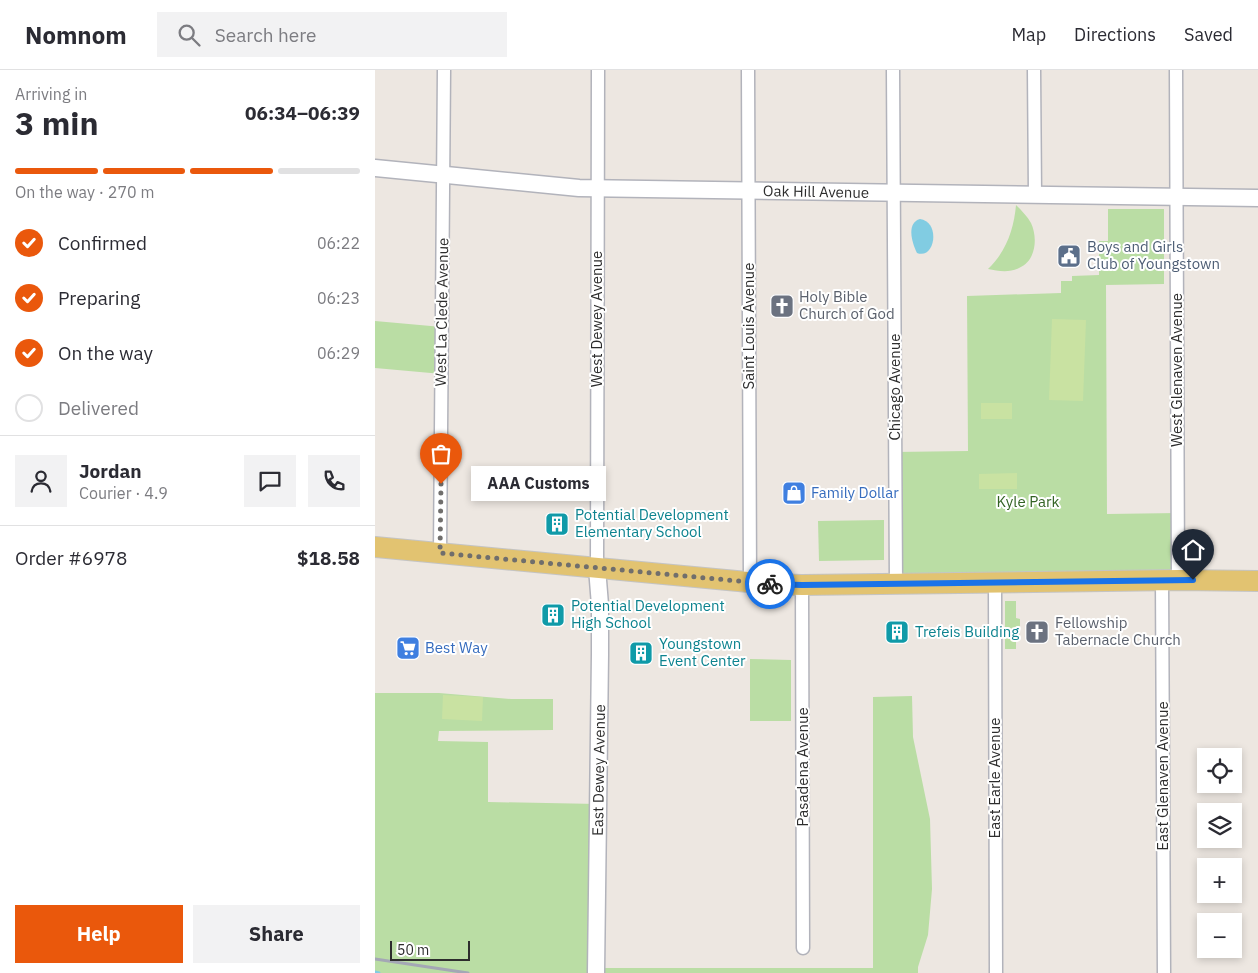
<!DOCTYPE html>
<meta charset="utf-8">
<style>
body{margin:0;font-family:"IBM Plex Sans",sans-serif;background:#f2f2f3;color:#2b2b33;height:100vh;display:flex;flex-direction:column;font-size:19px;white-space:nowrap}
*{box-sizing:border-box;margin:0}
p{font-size:16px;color:#7c7c81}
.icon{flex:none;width:28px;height:28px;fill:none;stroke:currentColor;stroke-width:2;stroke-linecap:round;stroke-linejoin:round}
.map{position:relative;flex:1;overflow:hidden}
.details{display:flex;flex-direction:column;background:#fff;width:375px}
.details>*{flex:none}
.controls{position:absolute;left:822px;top:678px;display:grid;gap:10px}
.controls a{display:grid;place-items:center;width:45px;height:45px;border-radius:0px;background:#fff;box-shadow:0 2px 8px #0003;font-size:25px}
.scale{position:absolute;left:15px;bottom:12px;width:80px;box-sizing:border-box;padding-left:5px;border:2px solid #2d2d2d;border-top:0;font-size:14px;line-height:18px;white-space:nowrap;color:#2d2d2d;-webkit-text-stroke:4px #fff;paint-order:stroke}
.pin{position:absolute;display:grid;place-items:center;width:42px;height:42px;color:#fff;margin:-51px -21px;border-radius:50% 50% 50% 0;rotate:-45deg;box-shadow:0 0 5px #0007}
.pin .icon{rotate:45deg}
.courier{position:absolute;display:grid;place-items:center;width:50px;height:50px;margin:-25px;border:4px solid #1a73e8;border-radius:50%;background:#fff;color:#222;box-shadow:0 1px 6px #0007}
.bubble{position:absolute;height:35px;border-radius:0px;background:#fff;box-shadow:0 2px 8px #0003;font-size:16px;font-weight:700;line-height:35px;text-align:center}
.overview em{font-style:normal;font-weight:700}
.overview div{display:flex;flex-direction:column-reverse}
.overview{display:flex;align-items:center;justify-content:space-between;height:85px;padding:0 15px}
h1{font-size:32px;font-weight:700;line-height:38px}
.bar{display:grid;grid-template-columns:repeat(4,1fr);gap:8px 5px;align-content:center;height:60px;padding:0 15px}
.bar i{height:6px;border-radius:4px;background:#e1e1e2}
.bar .selected{background:#ea580c}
.bar p{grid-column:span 4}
.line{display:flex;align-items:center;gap:12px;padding:0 15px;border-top:1px solid #e1e1e2}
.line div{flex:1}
.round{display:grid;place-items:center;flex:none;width:52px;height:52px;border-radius:0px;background:#f2f2f3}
ol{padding:0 15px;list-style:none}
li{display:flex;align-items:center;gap:15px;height:55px}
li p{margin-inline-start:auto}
li .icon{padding:5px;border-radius:50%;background:#ea580c;color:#fff;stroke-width:4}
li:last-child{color:#7c7c81}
li i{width:28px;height:28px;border:2px solid #e1e1e2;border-radius:50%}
.action{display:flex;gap:10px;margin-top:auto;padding:10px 15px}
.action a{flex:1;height:58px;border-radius:0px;background:#ea580c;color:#fff;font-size:20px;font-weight:700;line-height:58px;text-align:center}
.action a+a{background:#f2f2f3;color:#2b2b33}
header{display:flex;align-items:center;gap:30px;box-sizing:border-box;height:70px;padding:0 25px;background:#fff;border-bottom:1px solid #e1e1e2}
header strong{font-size:24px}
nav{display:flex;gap:28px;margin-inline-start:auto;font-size:18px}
.search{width:350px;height:45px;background:#f2f2f3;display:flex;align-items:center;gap:12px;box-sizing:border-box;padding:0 18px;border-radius:0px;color:#7c7c81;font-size:19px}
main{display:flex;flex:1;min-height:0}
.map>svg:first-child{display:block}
</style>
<header>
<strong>Nomnom</strong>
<div class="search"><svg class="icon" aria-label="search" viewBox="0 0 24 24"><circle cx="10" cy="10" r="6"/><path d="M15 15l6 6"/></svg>Search here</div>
<nav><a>Map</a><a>Directions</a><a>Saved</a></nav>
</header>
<main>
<section class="details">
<div class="overview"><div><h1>3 min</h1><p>Arriving in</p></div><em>06:34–06:39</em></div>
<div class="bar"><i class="selected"></i><i class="selected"></i><i class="selected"></i><i></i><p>On the way · 270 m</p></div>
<ol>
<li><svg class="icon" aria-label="check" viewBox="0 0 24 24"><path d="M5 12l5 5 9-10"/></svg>Confirmed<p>06:22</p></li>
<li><svg class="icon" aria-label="check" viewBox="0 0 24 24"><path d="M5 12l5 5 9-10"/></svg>Preparing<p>06:23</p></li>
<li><svg class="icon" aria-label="check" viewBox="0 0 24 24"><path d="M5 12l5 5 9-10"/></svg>On the way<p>06:29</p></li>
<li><i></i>Delivered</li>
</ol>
<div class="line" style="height:90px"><a class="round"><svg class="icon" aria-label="person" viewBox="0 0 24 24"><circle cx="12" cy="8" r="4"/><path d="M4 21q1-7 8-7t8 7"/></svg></a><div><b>Jordan</b><p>Courier · 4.9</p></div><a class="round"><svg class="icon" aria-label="chat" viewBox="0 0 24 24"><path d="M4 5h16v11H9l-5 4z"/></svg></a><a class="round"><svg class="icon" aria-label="phone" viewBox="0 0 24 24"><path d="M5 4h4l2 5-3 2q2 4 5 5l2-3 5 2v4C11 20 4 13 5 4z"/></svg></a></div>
<div class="line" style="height:65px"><div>Order #6978</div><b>$18.58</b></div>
<div class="action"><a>Help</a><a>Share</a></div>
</section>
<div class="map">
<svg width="883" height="903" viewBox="0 0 883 903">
<rect width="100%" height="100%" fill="#ede7e1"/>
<g fill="#badda4">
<path d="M641,135C647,141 652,146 656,153C663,168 661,191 644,198C634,203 623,201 613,199C631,182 639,159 641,135Z"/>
<polygon points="733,139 789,139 789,214 731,215 732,444 803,443 803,510 521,514 520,382 593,381 592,226 686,223 686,211 697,211 697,206 724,205 724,171 733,171"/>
<polygon points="0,251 67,257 67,304 0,298"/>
<polygon points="509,450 509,490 444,491 443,451"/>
<polygon points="630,531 641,531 641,548 645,549 645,570 641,570 641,579 630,579"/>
<polygon points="375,589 416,590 416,651 375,651"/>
<polygon points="0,623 64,623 136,629 178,629 178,660 64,661 63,671 113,672 113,732 223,734 222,898 498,898 498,627 537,626 538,667 555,749 557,819 553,865 543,897 543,903 0,903"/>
</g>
<g fill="#c9e2a2">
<polygon points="677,249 711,250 708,331 674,330"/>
<rect x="606" y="333" width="31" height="16"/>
<polygon points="642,403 642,419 604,419 604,404"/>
<polygon points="68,625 108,627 107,651 67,649"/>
</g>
<path fill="#81cce2" d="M545,149C566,152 560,190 542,183C537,173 531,153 545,149Z"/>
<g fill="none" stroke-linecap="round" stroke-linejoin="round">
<polyline stroke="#81cce2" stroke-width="3" points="0,902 4,903"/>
<g stroke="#b2b3bb" stroke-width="15">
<g id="minor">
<polyline points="373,0 375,513"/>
<polyline points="518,0 521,514"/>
<polyline points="659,0 660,125"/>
<polyline points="801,0 803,510"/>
<polyline points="65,483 69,0"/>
<polyline points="222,498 223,0"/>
<polyline points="787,510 789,903"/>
<polyline points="620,512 621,903"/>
<polyline points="427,515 428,878"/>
</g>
</g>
<g stroke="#b2b3bb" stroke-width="19">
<g id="tertiary">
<polyline points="0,98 204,118 883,128"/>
<polyline points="221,903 225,584 225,535 222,498"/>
</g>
</g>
<g stroke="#c4c4c4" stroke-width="22">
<polyline id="primary" points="0,477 394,514 427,515 803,510 883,511"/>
</g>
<use href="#minor" stroke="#fff" stroke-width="12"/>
<use href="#tertiary" stroke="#fff" stroke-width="16"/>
<use href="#primary" stroke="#e2c371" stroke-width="20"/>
<polyline stroke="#a4a7b5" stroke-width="3" points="0,889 93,903"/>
</g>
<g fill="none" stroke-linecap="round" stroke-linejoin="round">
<polyline stroke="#706e6c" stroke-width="5" stroke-dasharray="0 9" points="66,414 65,483 395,514"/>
<polyline stroke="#1a73e8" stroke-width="6" points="395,514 427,515 818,510"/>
</g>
<defs>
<g id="civic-square" transform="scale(1.25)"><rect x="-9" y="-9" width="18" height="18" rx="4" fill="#5c6f8a" stroke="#fff"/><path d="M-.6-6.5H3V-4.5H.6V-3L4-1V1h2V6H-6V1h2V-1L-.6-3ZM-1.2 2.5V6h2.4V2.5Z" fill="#fff"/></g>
<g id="church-square" transform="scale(1.25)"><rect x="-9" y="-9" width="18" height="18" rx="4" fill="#6b7280" stroke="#fff"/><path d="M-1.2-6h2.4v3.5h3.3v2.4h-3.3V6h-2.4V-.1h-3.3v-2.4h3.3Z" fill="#fff"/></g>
<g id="shop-square" transform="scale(1.25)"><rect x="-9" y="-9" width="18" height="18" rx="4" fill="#3f7fe0" stroke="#fff"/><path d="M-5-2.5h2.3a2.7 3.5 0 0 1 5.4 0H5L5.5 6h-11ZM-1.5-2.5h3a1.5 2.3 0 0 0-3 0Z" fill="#fff"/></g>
<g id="building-square" transform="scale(1.25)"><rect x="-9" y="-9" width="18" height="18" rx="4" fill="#0f9aa8" stroke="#fff"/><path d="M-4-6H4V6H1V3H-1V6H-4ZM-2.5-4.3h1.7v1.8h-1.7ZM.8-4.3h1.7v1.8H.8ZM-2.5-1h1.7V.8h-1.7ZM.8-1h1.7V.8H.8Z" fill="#fff"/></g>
<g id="supermarket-square" transform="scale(1.25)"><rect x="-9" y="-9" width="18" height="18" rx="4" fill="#3f7fe0" stroke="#fff"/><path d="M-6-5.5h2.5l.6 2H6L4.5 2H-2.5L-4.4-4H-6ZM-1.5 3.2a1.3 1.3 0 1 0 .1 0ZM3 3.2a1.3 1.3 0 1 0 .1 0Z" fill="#fff"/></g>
</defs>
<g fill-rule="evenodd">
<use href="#civic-square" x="694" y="186"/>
<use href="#church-square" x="407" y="236"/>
<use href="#shop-square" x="419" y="423"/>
<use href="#building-square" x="182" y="454"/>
<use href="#building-square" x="178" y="545"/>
<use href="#building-square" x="522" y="562"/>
<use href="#church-square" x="662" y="562"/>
<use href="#supermarket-square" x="33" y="578"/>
<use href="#building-square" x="266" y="583"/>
</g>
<g text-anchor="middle" stroke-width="4" stroke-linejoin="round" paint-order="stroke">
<g font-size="15" fill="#2d2d2d" stroke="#fff">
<text transform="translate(441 122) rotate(1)" y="5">Oak Hill Avenue</text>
<text transform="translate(67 242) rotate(-89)" y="5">West La Clede Avenue</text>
<text transform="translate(222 249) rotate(-90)" y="5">West Dewey Avenue</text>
<text transform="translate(374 256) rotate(-90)" y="5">Saint Louis Avenue</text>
<text transform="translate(802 300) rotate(-90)" y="5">West Glenaven Avenue</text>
<text transform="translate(520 317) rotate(-90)" y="5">Chicago Avenue</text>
<text transform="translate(428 697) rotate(-90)" y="5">Pasadena Avenue</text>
<text transform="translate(224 700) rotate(-89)" y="5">East Dewey Avenue</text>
<text transform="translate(788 706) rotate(-90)" y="5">East Glenaven Avenue</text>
<text transform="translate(620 708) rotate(-90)" y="5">East Earle Avenue</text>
</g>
<g font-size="15" fill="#4e5e75" stroke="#fff" text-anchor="start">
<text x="712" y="182">Boys and Girls<tspan x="712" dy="17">Club of Youngstown</tspan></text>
</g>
<g font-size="15" fill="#5b616d" stroke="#fff" text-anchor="start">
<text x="424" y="232">Holy Bible<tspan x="424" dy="17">Church of God</tspan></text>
<text x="680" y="558">Fellowship<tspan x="680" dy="17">Tabernacle Church</tspan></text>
</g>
<g font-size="15" fill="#366cbe" stroke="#fff" text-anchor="start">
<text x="436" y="428">Family Dollar</text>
<text x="50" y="583">Best Way</text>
</g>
<g font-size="15" fill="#336324" stroke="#fff">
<text x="653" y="437">Kyle Park</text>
</g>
<g font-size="15" fill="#0d838f" stroke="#fff" text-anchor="start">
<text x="200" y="450">Potential Development<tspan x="200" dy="17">Elementary School</tspan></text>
<text x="196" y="541">Potential Development<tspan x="196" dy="17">High School</tspan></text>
<text x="540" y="567">Trefeis Building</text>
<text x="284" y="579">Youngstown<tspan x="284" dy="17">Event Center</tspan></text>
</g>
</g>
</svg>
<div class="controls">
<a><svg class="icon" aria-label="locate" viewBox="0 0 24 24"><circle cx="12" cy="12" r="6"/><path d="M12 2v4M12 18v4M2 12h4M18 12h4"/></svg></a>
<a><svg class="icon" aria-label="layers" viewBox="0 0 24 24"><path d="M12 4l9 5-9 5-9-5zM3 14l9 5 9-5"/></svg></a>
<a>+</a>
<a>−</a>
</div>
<div class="scale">50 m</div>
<div class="pin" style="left:66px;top:414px;background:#ea580c"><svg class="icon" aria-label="bag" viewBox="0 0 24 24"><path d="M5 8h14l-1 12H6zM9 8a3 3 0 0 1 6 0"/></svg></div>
<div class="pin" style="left:818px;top:510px;background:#1f2937"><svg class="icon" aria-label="home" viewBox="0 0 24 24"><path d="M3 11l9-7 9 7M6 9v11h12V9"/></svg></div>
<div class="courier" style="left:395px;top:514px"><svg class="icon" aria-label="bike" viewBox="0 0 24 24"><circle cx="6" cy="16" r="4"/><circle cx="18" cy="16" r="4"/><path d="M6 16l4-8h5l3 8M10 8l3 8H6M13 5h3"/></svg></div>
<div class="bubble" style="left:96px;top:396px;width:135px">AAA Customs</div>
</div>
</main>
